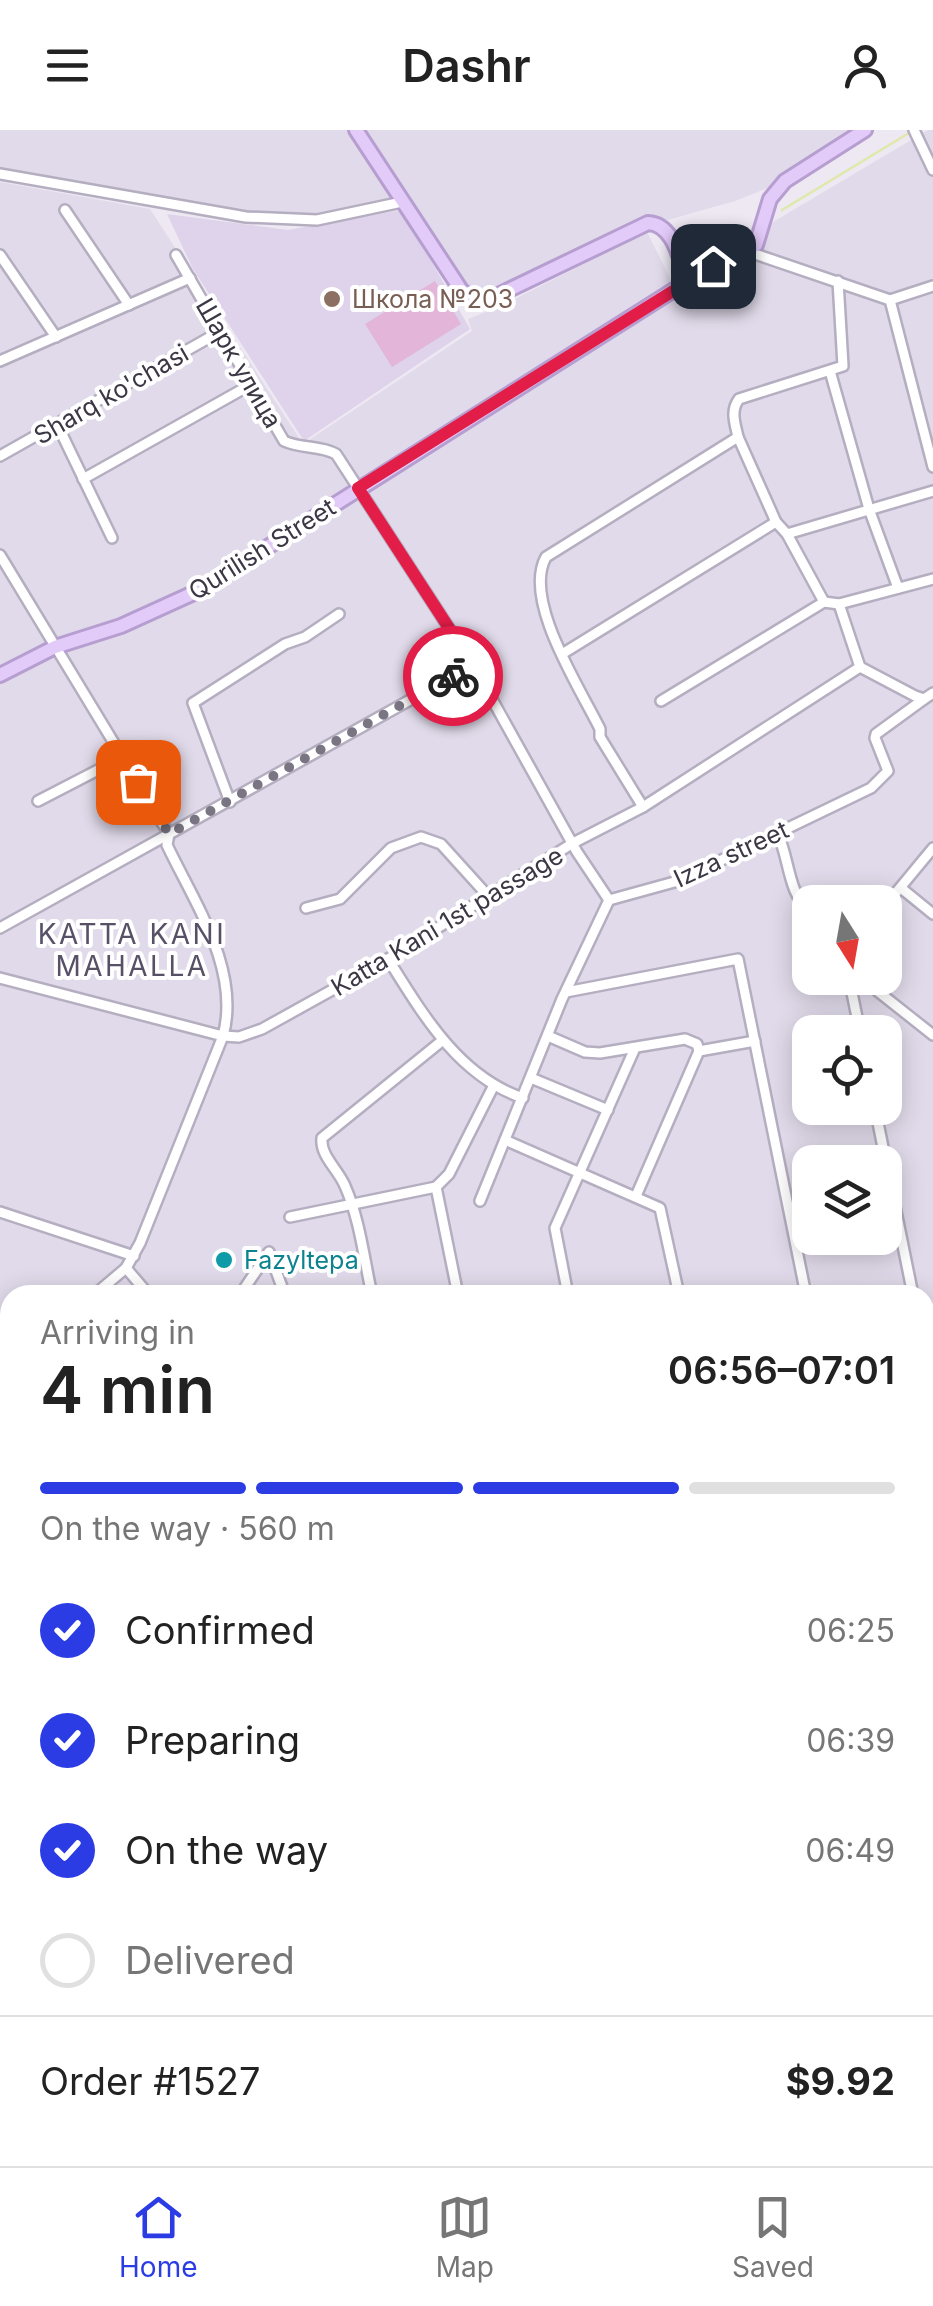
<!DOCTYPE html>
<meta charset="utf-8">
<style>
body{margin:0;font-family:Inter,sans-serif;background:#f2f2f2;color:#222;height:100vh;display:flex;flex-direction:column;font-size:38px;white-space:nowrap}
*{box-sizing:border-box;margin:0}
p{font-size:32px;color:#767676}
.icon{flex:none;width:55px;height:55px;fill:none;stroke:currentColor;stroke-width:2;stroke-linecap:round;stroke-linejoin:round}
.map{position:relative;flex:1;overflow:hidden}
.sheet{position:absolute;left:0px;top:1155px;width:935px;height:882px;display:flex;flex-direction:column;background:#fff;border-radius:30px 30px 0 0;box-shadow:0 5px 25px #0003}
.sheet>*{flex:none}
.needle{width:65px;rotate:169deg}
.fabs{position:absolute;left:792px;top:755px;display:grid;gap:20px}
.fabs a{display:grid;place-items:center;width:110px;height:110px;border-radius:20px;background:#fff;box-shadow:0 5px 25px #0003;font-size:50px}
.pin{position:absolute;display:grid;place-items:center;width:85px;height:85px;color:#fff;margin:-42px;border-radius:20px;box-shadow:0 5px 15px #0006}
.courier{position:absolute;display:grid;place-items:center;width:100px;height:100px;margin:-50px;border:8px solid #e11d48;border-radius:50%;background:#fff;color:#222;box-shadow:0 2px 12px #0007}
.head em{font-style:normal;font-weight:600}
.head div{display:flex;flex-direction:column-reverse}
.head{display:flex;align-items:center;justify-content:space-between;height:170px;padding:0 40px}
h1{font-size:65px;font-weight:600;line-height:75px}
.bar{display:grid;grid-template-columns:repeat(4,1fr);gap:15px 10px;align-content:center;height:120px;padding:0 40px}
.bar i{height:12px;border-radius:8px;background:#e0e0e0}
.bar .active{background:#2c3ce4}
.bar p{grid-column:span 4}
.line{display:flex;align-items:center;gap:25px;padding:0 40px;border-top:2px solid #e0e0e0}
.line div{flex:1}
ol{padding:0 40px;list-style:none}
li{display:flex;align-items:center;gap:30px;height:110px}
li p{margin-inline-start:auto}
li .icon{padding:10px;border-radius:50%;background:#2c3ce4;color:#fff;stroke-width:4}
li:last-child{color:#767676}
li i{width:55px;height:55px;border:5px solid #e0e0e0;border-radius:50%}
header{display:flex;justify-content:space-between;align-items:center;height:130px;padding:0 40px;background:#fff;font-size:45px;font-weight:600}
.tab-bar{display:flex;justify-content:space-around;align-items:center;height:140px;border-top:2px solid #e0e0e0;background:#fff;font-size:28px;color:#767676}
.tab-bar a{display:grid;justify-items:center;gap:5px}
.tab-bar .active{color:#2c3ce4}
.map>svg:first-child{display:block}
</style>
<header><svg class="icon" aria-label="menu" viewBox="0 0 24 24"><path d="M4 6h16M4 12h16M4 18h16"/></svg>Dashr<svg class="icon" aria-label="person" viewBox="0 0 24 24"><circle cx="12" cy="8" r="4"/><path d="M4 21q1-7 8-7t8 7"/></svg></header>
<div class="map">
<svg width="933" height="2036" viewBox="0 0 933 2036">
<rect width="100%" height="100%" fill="#ede8f2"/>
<g fill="#e1daea" fill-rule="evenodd">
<polygon points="0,0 865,0 785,51 735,71 657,93 475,171 402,72 345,86 246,87 0,44"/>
<path d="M928,0H933V1694L925,1698V1165H10V1532L0,1507V52L150,79L303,314L472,201L468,189L503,175L647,102L681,170L755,124L773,92ZM810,772H885V848H810ZM810,902H885V978H810ZM810,1032H885V1108H810Z"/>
<polygon points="0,1524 10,1551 10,2028 32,2028 31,2036 0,2036"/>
<polygon points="933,1765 933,2036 47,2036 48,2028 925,2028 925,1776"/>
</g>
<polygon fill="#ded3ea" points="402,80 470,199 304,311 193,139 167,84 288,100"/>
<polygon fill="#e2b5d9" points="435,151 461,194 392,237 365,194"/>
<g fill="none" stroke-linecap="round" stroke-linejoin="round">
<g stroke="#dee9aa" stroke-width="2.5">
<polyline points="782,80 909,3"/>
<polyline points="690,134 717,116"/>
</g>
<g stroke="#b5aec0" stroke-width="14">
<g id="street">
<polyline points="914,0 933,40"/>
<polyline points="0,44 246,87 317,90 402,72"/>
<polyline points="65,80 129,175"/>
<polyline points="751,119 755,124 890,170 933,337"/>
<polyline points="0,125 56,207"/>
<path d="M176,125L284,311C301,319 320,315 336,324L473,535L577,722L609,770"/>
<polyline points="890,170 933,156"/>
<polyline points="0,231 190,148"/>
<polyline points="830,241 869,379 898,458"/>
<polyline points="57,294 112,408"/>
<polyline points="738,307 776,392 787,404 824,472"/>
<polyline points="0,326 221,201"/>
<polyline points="83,349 252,254"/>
<polyline points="787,404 933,361"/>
<path d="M0,425L169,704L167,715C194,772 241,840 223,906L140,1113L126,1138L94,1165"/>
<polyline points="839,474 860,537"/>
<polyline points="562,524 776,392"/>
<polyline points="860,537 915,566 924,569 933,563"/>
<polyline points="661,571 824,472 839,474 933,449"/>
<polyline points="38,671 123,627"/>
<polyline points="230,672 193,573 285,514 305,507 339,484"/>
<path d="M643,677L600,607V599C580,558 522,470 546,427L738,307C735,293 730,281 739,269L843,236L838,151"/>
<path d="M777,702C790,729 787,762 810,782"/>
<polyline points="901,758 933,784"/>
<polyline points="885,776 933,718"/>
<polyline points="306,778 340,769 391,718 421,707 441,714 489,767"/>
<polyline points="0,798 473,535"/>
<path d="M388,829C422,883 458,946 523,968"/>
<polyline points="0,848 223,906 239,907 262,899 388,829 573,713 643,677 860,537"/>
<polyline points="849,848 860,902"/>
<polyline points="861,848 933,905"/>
<polyline points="566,862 738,829 806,1165"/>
<polyline points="548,906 585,922 600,923 685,909 697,914 699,921 636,1066"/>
<polyline points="699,921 755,911"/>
<polyline points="531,948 608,980"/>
<polyline points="875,978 913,1165"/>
<polyline points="505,1010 660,1078 679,1165"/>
<polyline points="480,1071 562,869 609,770 678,751 871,658 888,641 875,608 876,604 924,569"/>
<polyline points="0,1082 134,1126"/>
<polyline points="290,1087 436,1057"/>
<polyline points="126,1138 149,1165"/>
<polyline points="240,1165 269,1122 285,1165"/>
<path d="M372,1165C364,1129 360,1090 345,1056C338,1039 320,1026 322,1008L443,910"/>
<polyline points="458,1165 436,1057 449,1044 493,957"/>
<polyline points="568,1165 555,1098 635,918"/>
<polyline points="925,1227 933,1266"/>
<polyline points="0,1237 10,1229"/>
<polyline points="0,1389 10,1385"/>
<polyline points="0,1524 10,1551"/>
<polyline points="925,1617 933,1614"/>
<polyline points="925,1679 933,1700"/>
<polyline points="925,1766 933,1758"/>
<polyline points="925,1899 933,1884"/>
<polyline points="925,2016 933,2024"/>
<polyline points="381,2028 387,2036"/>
<polyline points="528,2028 531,2036"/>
<polyline points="548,2028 550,2036"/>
<polyline points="738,2036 757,2028"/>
<polyline points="787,2036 796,2028"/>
</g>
</g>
<g stroke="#b79ed0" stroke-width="18">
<g id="secondary">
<path d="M356,0L461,160L475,171L492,168L648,93C674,94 680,131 688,151"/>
<polyline points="0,545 55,517 121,496 198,461 688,151 756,115 770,69 785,51 865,0"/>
<polyline points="925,1476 933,1469"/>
<polyline points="39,2036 39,2028"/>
</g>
</g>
<use href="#street" stroke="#fff" stroke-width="9"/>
<use href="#secondary" stroke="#e3cbf9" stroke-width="12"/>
</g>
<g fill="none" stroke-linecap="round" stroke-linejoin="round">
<polyline stroke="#7a7582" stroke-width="10" stroke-dasharray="0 18" points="138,652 169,704 453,546"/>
<polyline stroke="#e11d48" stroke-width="12" points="453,546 473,535 358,358 713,136"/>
</g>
<circle fill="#8d6e63" stroke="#fff" stroke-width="4" cx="332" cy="169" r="10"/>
<circle fill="#0f9aa8" stroke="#fff" stroke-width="4" cx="224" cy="1130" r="10"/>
<g text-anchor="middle" stroke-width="8" stroke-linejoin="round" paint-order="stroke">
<g font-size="25" fill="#785e54" stroke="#fff" text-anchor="start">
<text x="352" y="178">Школа №203</text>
</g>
<g font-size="25" fill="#3c3745" stroke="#fff">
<text transform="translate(239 233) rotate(60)" y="9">Шарк улица</text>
<text transform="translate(111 264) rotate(-30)" y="9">Sharq ko'chasi</text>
<text transform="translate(262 419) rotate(-32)" y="9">Qurilish Street</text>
<text transform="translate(731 724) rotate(-25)" y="9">Izza street</text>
<text transform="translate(447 791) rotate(-31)" y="9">Katta Kani 1st passage</text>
</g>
<g font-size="25" fill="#0d838f" stroke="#fff" text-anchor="start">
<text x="244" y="1139">Fazyltepa</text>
</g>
<g font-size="28" letter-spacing="2.5" fill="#585066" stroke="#fff">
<text x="132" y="814">KATTA KANI<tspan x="132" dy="32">MAHALLA</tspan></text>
</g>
</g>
</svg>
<div class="fabs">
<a><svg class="needle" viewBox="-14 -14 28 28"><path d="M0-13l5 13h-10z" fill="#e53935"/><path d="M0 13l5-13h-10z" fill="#767676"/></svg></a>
<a><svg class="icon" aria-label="locate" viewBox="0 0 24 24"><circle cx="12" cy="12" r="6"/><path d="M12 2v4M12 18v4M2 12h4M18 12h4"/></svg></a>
<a><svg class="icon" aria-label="layers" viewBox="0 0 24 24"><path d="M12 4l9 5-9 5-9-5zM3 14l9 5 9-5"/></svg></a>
</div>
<div class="pin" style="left:138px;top:652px;background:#ea580c"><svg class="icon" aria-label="bag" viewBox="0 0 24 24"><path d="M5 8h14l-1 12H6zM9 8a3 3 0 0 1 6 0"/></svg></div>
<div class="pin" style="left:713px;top:136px;background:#1f2937"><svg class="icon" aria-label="home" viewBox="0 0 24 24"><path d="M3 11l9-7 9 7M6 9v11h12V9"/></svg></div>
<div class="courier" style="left:453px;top:546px"><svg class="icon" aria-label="bike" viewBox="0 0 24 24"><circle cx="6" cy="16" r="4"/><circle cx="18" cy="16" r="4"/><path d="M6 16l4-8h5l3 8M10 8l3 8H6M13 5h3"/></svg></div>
<section class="sheet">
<div class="head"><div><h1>4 min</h1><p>Arriving in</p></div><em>06:56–07:01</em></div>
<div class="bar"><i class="active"></i><i class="active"></i><i class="active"></i><i></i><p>On the way · 560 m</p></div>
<ol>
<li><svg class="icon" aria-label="check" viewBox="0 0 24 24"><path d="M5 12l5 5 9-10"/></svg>Confirmed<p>06:25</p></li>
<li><svg class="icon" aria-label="check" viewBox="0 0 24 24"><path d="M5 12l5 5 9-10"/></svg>Preparing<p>06:39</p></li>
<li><svg class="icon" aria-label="check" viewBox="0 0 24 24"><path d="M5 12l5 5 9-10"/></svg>On the way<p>06:49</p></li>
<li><i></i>Delivered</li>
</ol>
<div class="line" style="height:130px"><div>Order #1527</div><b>$9.92</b></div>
</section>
</div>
<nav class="tab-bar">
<a class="active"><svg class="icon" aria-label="home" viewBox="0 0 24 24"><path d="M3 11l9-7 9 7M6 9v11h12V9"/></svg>Home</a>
<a><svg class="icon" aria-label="map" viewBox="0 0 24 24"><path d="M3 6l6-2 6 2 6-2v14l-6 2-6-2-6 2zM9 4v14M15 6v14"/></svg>Map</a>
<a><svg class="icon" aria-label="saved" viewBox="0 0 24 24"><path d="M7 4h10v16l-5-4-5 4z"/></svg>Saved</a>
</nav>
